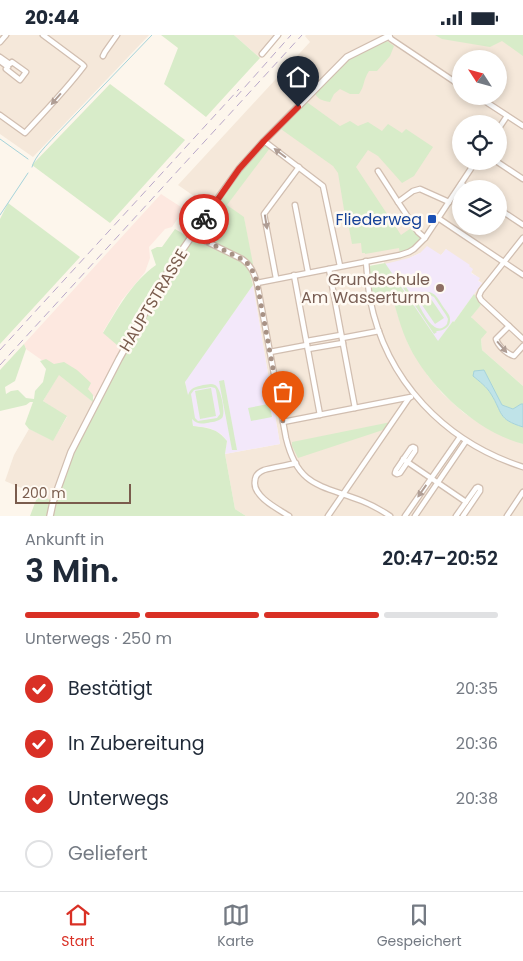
<!DOCTYPE html>
<html lang="de">
<meta charset="utf-8">
<style>
body{margin:0;font-family:Poppins,sans-serif;background:#f2f2f3;color:#1f2937;height:100vh;display:flex;flex-direction:column;font-size:19px;white-space:nowrap}
*{box-sizing:border-box;margin:0}
p{font-size:16px;color:#747a83}
.icon{flex:none;width:28px;height:28px;fill:none;stroke:currentColor;stroke-width:2;stroke-linecap:round;stroke-linejoin:round}
.map{position:relative;height:481px;overflow:hidden}
.details{display:flex;flex-direction:column;background:#fff;flex:1}
.details>*{flex:none}
.needle{width:32px;rotate:306deg}
.fabs{position:absolute;left:452px;top:15px;display:grid;gap:10px}
.fabs a{display:grid;place-items:center;width:55px;height:55px;border-radius:50%;background:#fff;box-shadow:0 2px 8px #0003;font-size:25px}
.scale{position:absolute;left:15px;bottom:12px;width:116px;box-sizing:border-box;padding-left:5px;border:2px solid #7a5c4d;border-top:0;font-size:14px;line-height:18px;white-space:nowrap;color:#7a5c4d;-webkit-text-stroke:4px #fffaf3;paint-order:stroke}
.pin{position:absolute;display:grid;place-items:center;width:42px;height:42px;color:#fff;margin:-51px -21px;border-radius:50% 50% 50% 0;rotate:-45deg;box-shadow:0 0 5px #0007}
.pin .icon{rotate:45deg}
.courier{position:absolute;display:grid;place-items:center;width:50px;height:50px;margin:-25px;border:4px solid #d93025;border-radius:50%;background:#fff;color:#222;box-shadow:0 1px 6px #0007}
.overview em{font-style:normal;font-weight:600}
.overview div{display:flex;flex-direction:column-reverse}
.overview{display:flex;align-items:center;justify-content:space-between;height:85px;padding:0 25px}
h1{font-size:32px;font-weight:600;line-height:38px}
.bar{display:grid;grid-template-columns:repeat(4,1fr);gap:8px 5px;align-content:center;height:60px;padding:0 25px}
.bar i{height:6px;border-radius:4px;background:#e0e1e3}
.bar .on{background:#d93025}
.bar p{grid-column:span 4}
ol{padding:0 25px;list-style:none}
li{display:flex;align-items:center;gap:15px;height:55px}
li p{margin-inline-start:auto}
li .icon{padding:5px;border-radius:50%;background:#d93025;color:#fff;stroke-width:4}
li:last-child{color:#747a83}
li i{width:28px;height:28px;border:2px solid #e0e1e3;border-radius:50%}
.status{display:flex;justify-content:space-between;align-items:center;height:35px;padding:0 25px;background:#fff;direction:ltr}
.status svg{height:14px;fill:currentColor}
.tab-bar{display:flex;justify-content:space-around;align-items:center;height:70px;border-top:1px solid #e0e1e3;background:#fff;font-size:14px;color:#747a83}
.tab-bar a{display:grid;justify-items:center;gap:2px}
.tab-bar .on{color:#d93025}
.map>svg:first-child{display:block}
</style>
<div class="status"><b>20:44</b><svg viewBox="0 0 49 12"><path d="M0 12V9h3v3zM5 12V6h3v6zM10 12V3h3v9zM15 12V0h3v12zM26 1h20v11H26zM47 4h2v5h-2z"/></svg></div>
<div class="map">
<svg width="523" height="481" viewBox="0 0 523 481">
<rect width="100%" height="100%" fill="#fdf6ec"/>
<g fill="#f5e8da" fill-rule="evenodd">
<polygon points="0,0 149,0 33,122 0,99"/>
<polygon points="234,0 280,0 260,23"/>
<path d="M306,0H523V351L482,315L481,304L471,281L481,270L474,259L482,248L478,245L479,243L471,237L446,214L441,220L420,218L403,226L385,229L381,223L366,226L372,260L391,257L399,284L409,311L428,341L442,358L464,378L486,392L503,401L523,409V481H246L235,474L225,419L280,409L253,250L248,232L252,228L244,183L227,170L211,173L178,150L310,7L305,1ZM461,24H499V61H461ZM461,89H499V126H461ZM461,154H499V191H461Z"/>
<polygon points="59,339 97,370 52,466 5,446 14,420 29,394 53,405 67,382 43,366"/>
</g>
<polygon fill="#fde8e0" points="161,159 184,174 172,192 165,194 149,212 150,223 145,237 122,265 103,297 123,314 96,363 26,314 24,309"/>
<g fill="#f3e8fa">
<polygon points="427,211 441,220 446,214 470,230 469,231 473,234 471,238 480,243 478,246 482,248 454,287 453,286 438,307 385,229 409,223 420,218"/>
<polygon points="253,250 280,409 225,419 227,406 221,399 209,393 193,391 185,346"/>
</g>
<g fill="#d8ecc9" fill-rule="evenodd">
<polygon points="161,0 234,0 260,23 206,82 164,49 178,13"/>
<polygon points="435,0 523,0 523,21 502,6 490,12 442,4"/>
<path d="M387,6L394,11L390,21L377,36H369C363,45 365,50 359,59H350L340,54L334,59L330,67C323,66 317,64 315,58L348,24Z"/>
<polygon points="110,49 185,105 110,188 32,130"/>
<polygon points="304,65 340,91 350,86 358,91 368,87 382,96 388,89 402,98 406,94 433,112 414,141 402,148 378,121 368,115 356,132 401,200 414,191 425,203 414,214 400,220 399,213 365,219 365,218 362,218 361,208 352,209 349,193 347,193 338,138 333,131 278,92"/>
<path d="M265,108L270,113L227,170L244,182L253,229L248,232L253,250L185,347L188,360C191,352 196,352 203,350C207,350 211,348 215,350C221,353 226,378 222,383C218,387 211,387 207,388C200,389 197,389 192,384L193,391C208,393 217,393 227,406L225,419L235,474L246,481H30L38,460L55,467L69,427L124,316L103,298C118,273 132,247 156,230L151,215L157,212H162L175,194L187,201L189,208L193,203H195L201,193L200,192L241,134ZM211,352L215,353L216,355L220,379L217,383L198,386L195,383L191,359L194,355Z"/>
<polygon points="8,168 80,222 0,309 0,184"/>
<path d="M385,228L438,306L453,286L454,287L474,259L481,270L471,282L487,297L481,304L482,315L523,351V369H521L513,374L502,370L484,335L473,341C479,346 487,352 491,359C503,378 497,384 523,392V409C477,397 430,353 409,311C401,294 396,275 391,257L372,260L369,231Z"/>
<path d="M398,240L416,267C419,259 427,253 435,260C438,263 440,267 442,270C444,273 447,277 449,280C453,290 445,296 436,296L437,297L434,299L396,242ZM428,259L434,262L446,280L448,284L447,289C436,303 424,280 419,270C418,264 421,259 428,259Z"/>
<polygon points="431,264 444,283 435,289 422,270"/>
<polygon points="24,309 26,314 15,346 5,352 6,359 11,356 18,355 26,363 34,364 35,356 43,347 46,334 40,326 46,324 54,329 64,327 77,335 91,348 88,354 93,360 93,367 59,340 43,366 67,381 53,406 29,394 25,389 33,367 30,367 26,370 0,376 0,335"/>
<polygon points="224,345 237,415 232,415 219,346"/>
<polygon points="211,353 216,381 200,384 195,356"/>
<polygon points="268,369 269,372 270,372 272,382 251,386 248,373"/>
<polygon points="391,387 386,394 298,423 292,411 292,407"/>
</g>
<path fill="#bfe3e8" stroke="#a5d3da" d="M484,335L502,370L513,374L521,369H523V392C497,384 503,378 491,359C487,352 479,346 473,341L474,336Z"/>
<g fill="none" stroke-linecap="round" stroke-linejoin="round">
<g stroke="#a5d3da" stroke-width="1">
<polyline points="0,104 28,124"/>
<path d="M32,132C35,121 47,110 55,101L152,0"/>
<polyline points="0,180 28,138"/>
</g>
<g stroke="#d1beb0" stroke-width="7">
<g id="minor">
<polyline points="389,1 391,4 461,51"/>
<polyline points="0,7 6,0"/>
<polyline points="262,19 278,0"/>
<polyline points="103,21 105,17 117,0"/>
<polyline points="0,22 10,29 12,27 26,37 20,45 6,34 8,32 0,26"/>
<polyline points="477,61 523,91"/>
<path d="M0,80L25,98C45,76 66,55 84,31L82,29L43,0"/>
<polyline points="499,93 507,81"/>
<polyline points="264,106 323,151 340,231"/>
<polyline points="496,126 523,144"/>
<polyline points="378,136 398,167"/>
<polyline points="461,149 469,154"/>
<polyline points="295,170 308,237"/>
<polyline points="499,174 523,190"/>
<polyline points="438,183 523,240"/>
<path d="M193,200L242,224C251,230 254,238 257,248L286,403C298,453 322,450 362,466C372,470 381,475 390,481"/>
<polyline points="425,203 418,197 398,167 413,156 420,154 449,167"/>
<polyline points="523,203 481,256 479,261 481,265 523,304"/>
<path d="M366,226C367,239 368,252 370,264C386,346 445,407 523,432"/>
<polyline points="329,234 355,373"/>
<polyline points="294,240 320,380"/>
<polyline points="276,243 264,179 299,132"/>
<polyline points="257,248 400,220 409,217 414,214 425,203 476,126"/>
<path d="M509,291L496,304C498,311 507,319 514,321L523,311"/>
<polyline points="342,303 379,296"/>
<polyline points="307,306 341,300"/>
<polyline points="308,314 343,308"/>
<polyline points="270,317 307,310"/>
<polyline points="283,387 411,362"/>
<polygon points="413,412 415,413 415,416 400,438 397,439 395,438 396,435 411,413"/>
<polyline points="403,424 466,467"/>
<path d="M289,481C278,474 252,461 255,446C255,441 259,437 264,435C274,432 285,431 296,428"/>
<polyline points="328,481 409,363"/>
<polyline points="405,481 460,402"/>
<polyline points="415,481 466,406"/>
<polyline points="456,481 476,453 478,452 480,453 480,456 463,481"/>
<polyline points="507,481 523,457"/>
</g>
</g>
<g stroke="#d1beb0" stroke-width="8">
<polyline id="tertiary" points="50,481 53,467 71,417 119,324 170,233 211,173 239,134 264,106 347,22 389,1 389,0"/>
</g>
<use href="#minor" stroke="#fff" stroke-width="4.5"/>
<use href="#tertiary" stroke="#fff" stroke-width="5.5"/>
<g stroke="#b9a8c9" stroke-width="1" stroke-dasharray="8 5" stroke-linecap="butt">
<polyline points="236,62 291,0"/>
<polyline points="0,315 239,54"/>
<polyline points="0,330 302,0"/>
</g>
</g>
<defs><path id="oneway-solid" d="M-6-.8H1V-3.2L6.5 0L1 3.2V.8H-6Z" transform="scale(1.25)"/></defs>
<g fill="#af9d94">
<use href="#oneway-solid" transform="translate(56 64) rotate(131)"/>
<use href="#oneway-solid" transform="translate(280 118) rotate(-143)"/>
<use href="#oneway-solid" transform="translate(266 187) rotate(81)"/>
<use href="#oneway-solid" transform="translate(502 312) rotate(49)"/>
<use href="#oneway-solid" transform="translate(422 456) rotate(125)"/>
</g>
<g fill="none" stroke-linecap="round" stroke-linejoin="round">
<path stroke="#a89285" stroke-width="5" stroke-dasharray="0 9" d="M204,184L193,200L242,224C251,230 254,238 257,248L283,387"/>
<polyline stroke="#d93025" stroke-width="6" points="204,184 239,134 264,106 298,72"/>
</g>
<rect fill="#1a4fb4" stroke="#fffaf3" stroke-width="2" x="427" y="179" width="10" height="10" rx="2.5"/>
<circle fill="#8d6e63" stroke="#fffaf3" stroke-width="2" cx="440" cy="253" r="5"/>
<g text-anchor="middle" stroke-width="5" stroke-linejoin="round" paint-order="stroke">
<g font-size="16" fill="#164399" stroke="#fffaf3" text-anchor="end">
<text x="422" y="190">Fliederweg</text>
</g>
<g font-size="16" fill="#785e54" stroke="#fffaf3" text-anchor="end">
<text x="430" y="250">Grundschule<tspan x="430" dy="18">Am Wasserturm</tspan></text>
</g>
<g font-size="16" fill="#7a5c4d" stroke="#fffaf3">
<text transform="translate(153 265) rotate(-59)" y="6">HAUPTSTRASSE</text>
</g>
</g>
</svg>
<div class="fabs">
<a><svg class="needle" viewBox="-14 -14 28 28"><path d="M0-13l5 13h-10z" fill="#e53935"/><path d="M0 13l5-13h-10z" fill="#747a83"/></svg></a>
<a><svg class="icon" aria-label="locate" viewBox="0 0 24 24"><circle cx="12" cy="12" r="6"/><path d="M12 2v4M12 18v4M2 12h4M18 12h4"/></svg></a>
<a><svg class="icon" aria-label="layers" viewBox="0 0 24 24"><path d="M12 4l9 5-9 5-9-5zM3 14l9 5 9-5"/></svg></a>
</div>
<div class="scale">200 m</div>
<div class="pin" style="left:283px;top:387px;background:#ea580c"><svg class="icon" aria-label="bag" viewBox="0 0 24 24"><path d="M5 8h14l-1 12H6zM9 8a3 3 0 0 1 6 0"/></svg></div>
<div class="pin" style="left:298px;top:72px;background:#1f2937"><svg class="icon" aria-label="home" viewBox="0 0 24 24"><path d="M3 11l9-7 9 7M6 9v11h12V9"/></svg></div>
<div class="courier" style="left:204px;top:184px"><svg class="icon" aria-label="bike" viewBox="0 0 24 24"><circle cx="6" cy="16" r="4"/><circle cx="18" cy="16" r="4"/><path d="M6 16l4-8h5l3 8M10 8l3 8H6M13 5h3"/></svg></div>
</div>
<section class="details">
<div class="overview"><div><h1>3 Min.</h1><p>Ankunft in</p></div><em>20:47–20:52</em></div>
<div class="bar"><i class="on"></i><i class="on"></i><i class="on"></i><i></i><p>Unterwegs · 250 m</p></div>
<ol>
<li><svg class="icon" aria-label="check" viewBox="0 0 24 24"><path d="M5 12l5 5 9-10"/></svg>Bestätigt<p>20:35</p></li>
<li><svg class="icon" aria-label="check" viewBox="0 0 24 24"><path d="M5 12l5 5 9-10"/></svg>In Zubereitung<p>20:36</p></li>
<li><svg class="icon" aria-label="check" viewBox="0 0 24 24"><path d="M5 12l5 5 9-10"/></svg>Unterwegs<p>20:38</p></li>
<li><i></i>Geliefert</li>
</ol>
</section>
<nav class="tab-bar">
<a class="on"><svg class="icon" aria-label="home" viewBox="0 0 24 24"><path d="M3 11l9-7 9 7M6 9v11h12V9"/></svg>Start</a>
<a><svg class="icon" aria-label="map" viewBox="0 0 24 24"><path d="M3 6l6-2 6 2 6-2v14l-6 2-6-2-6 2zM9 4v14M15 6v14"/></svg>Karte</a>
<a><svg class="icon" aria-label="saved" viewBox="0 0 24 24"><path d="M7 4h10v16l-5-4-5 4z"/></svg>Gespeichert</a>
</nav>
